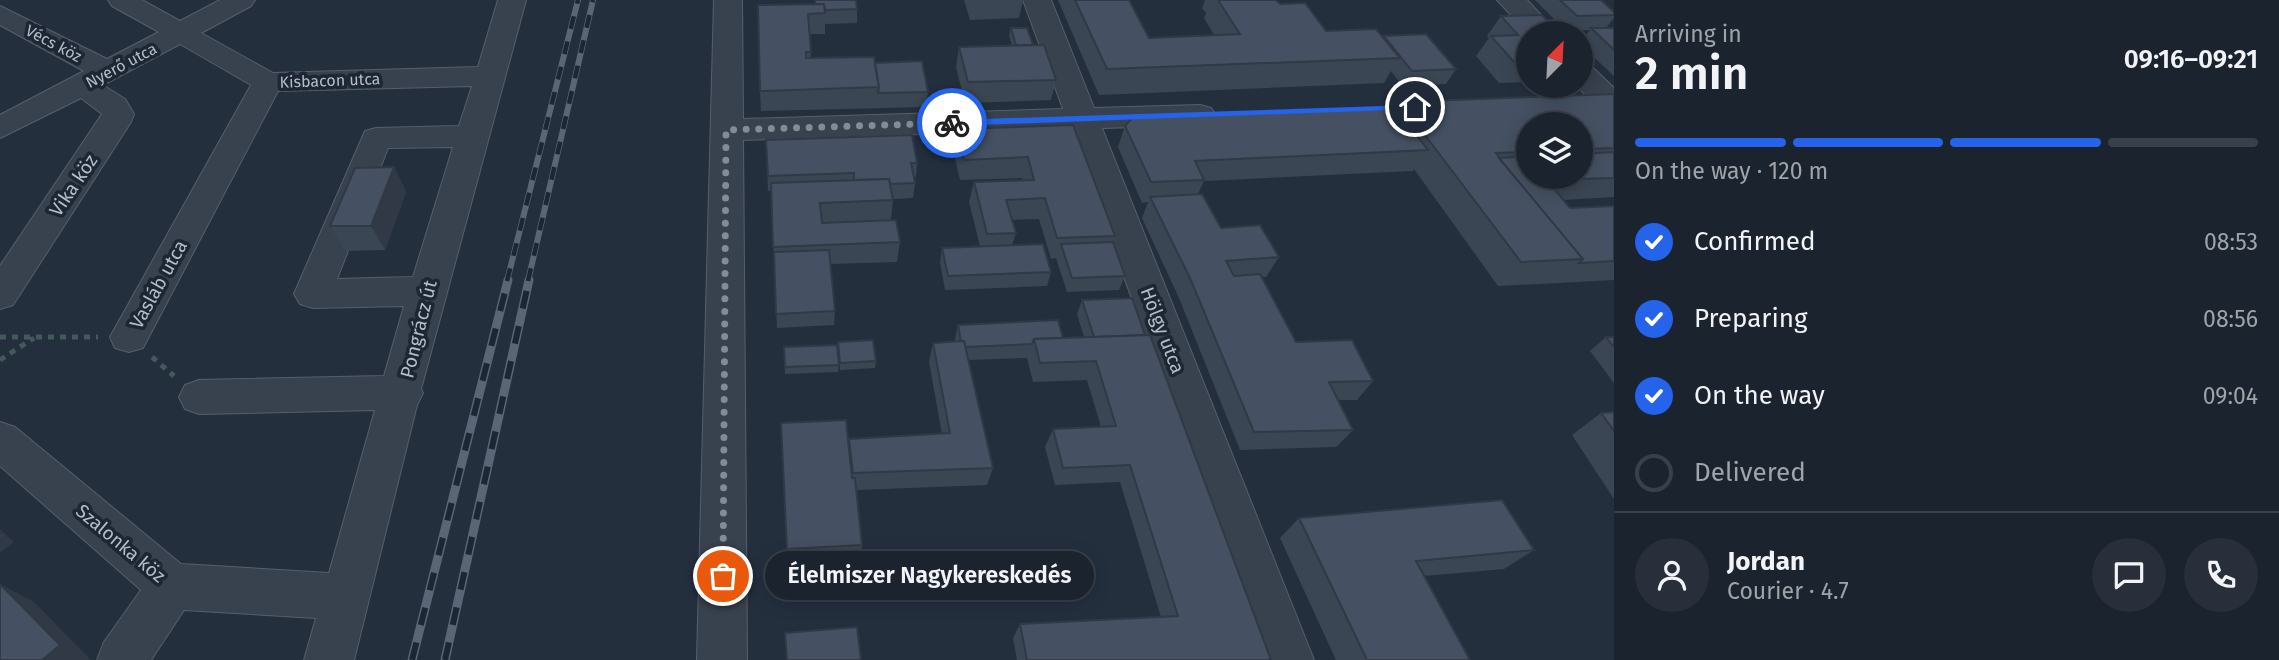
<!DOCTYPE html>
<meta charset="utf-8">
<style>
body{margin:0;font-family:"Fira Sans",sans-serif;background:#282f3a;color:#f1f3f6;height:100vh;display:flex;flex-direction:column;font-size:26px;white-space:nowrap}
*{box-sizing:border-box;margin:0}
p{font-size:23px;color:#a0a4aa}
.icon{flex:none;width:38px;height:38px;fill:none;stroke:currentColor;stroke-width:2;stroke-linecap:round;stroke-linejoin:round}
.map{position:relative;flex:1;overflow:hidden}
.drawer{display:flex;flex-direction:column;background:#1b232e;width:665px}
.drawer>*{flex:none}
.needle{width:46px;rotate:24deg}
.controls{position:absolute;left:1516px;top:21px;display:grid;gap:14px}
.controls a{display:grid;place-items:center;width:77px;height:77px;border-radius:50%;background:#1b232e;box-shadow:0 4px 18px #0003,0 0 0 2px #39404a;font-size:35px}
.pin{position:absolute;display:grid;place-items:center;width:60px;height:60px;color:#fff;margin:-30px;border:4px solid #fff;border-radius:50%;box-shadow:0 2px 7px #0007}
.courier{position:absolute;display:grid;place-items:center;width:70px;height:70px;margin:-35px;border:5px solid #2563eb;border-radius:50%;background:#fff;color:#222;box-shadow:0 2px 9px #0007}
.bubble{position:absolute;height:49px;border-radius:24px;background:#1b232e;box-shadow:0 4px 18px #0003,0 0 0 2px #39404a;font-size:23px;font-weight:600;line-height:49px;text-align:center}
.head em{font-style:normal;font-weight:600}
.head div{display:flex;flex-direction:column-reverse}
.head{display:flex;align-items:center;justify-content:space-between;height:119px;padding:0 21px}
h1{font-size:46px;font-weight:600;line-height:52px}
.bar{display:grid;grid-template-columns:repeat(4,1fr);gap:10px 7px;align-content:center;height:84px;padding:0 21px}
.bar i{height:9px;border-radius:5px;background:#39404a}
.bar .current{background:#2563eb}
.bar p{grid-column:span 4}
.line{display:flex;align-items:center;gap:18px;padding:0 21px;border-top:2px solid #39404a}
.line div{flex:1}
.round{display:grid;place-items:center;flex:none;width:74px;height:74px;border-radius:37px;background:#282f3a}
ol{padding:0 21px;list-style:none}
li{display:flex;align-items:center;gap:21px;height:77px}
li p{margin-inline-start:auto}
li .icon{padding:7px;border-radius:50%;background:#2563eb;color:#fff;stroke-width:4}
li:last-child{color:#a0a4aa}
li i{width:38px;height:38px;border:4px solid #39404a;border-radius:50%}
main{display:flex;flex:1;min-height:0}
.map>svg:first-child{display:block}
</style>
<main>
<div class="map">
<svg width="1614" height="660" viewBox="0 0 1614 660">
<rect width="100%" height="100%" fill="#242f3e"/>
<g fill="none" stroke-linecap="round" stroke-linejoin="round">
<g stroke="#565f6c" stroke-width="2">
<g id="minor">
<path d="M108,0H142L180,21L220,0H255L251,6L201,33L273,73L478,67L498,0H526L421,389L423,393L417,405L354,660H304L316,618L184,610L151,660H97L104,642L141,590L0,466V422L15,427L181,564L329,573L375,410L199,414L185,409L179,397L185,385L199,380L384,376L404,306L313,308L300,304L294,294L365,131L376,128L459,126L472,86L278,91L143,348L129,352L115,348L110,337L251,85L180,44L103,85L125,99L134,114L131,122L13,305L0,309V266L102,114L81,98L0,138V115L84,71L0,25V6L107,59L159,32L112,6ZM453,147L413,277L337,279L388,148Z"/>
<polygon points="714,0 742,0 743,119 1063,109 1023,0 1051,0 1094,108 1200,105 1211,108 1216,115 1211,122 1200,125 1102,128 1314,660 1264,660 1070,129 743,140 747,660 697,660"/>
<polygon points="1497,0 1527,0 1558,33 1528,33"/>
<polygon points="1580,62 1590,65 1614,88 1614,116 1603,113 1577,86 1580,86"/>
</g>
</g>
<g stroke="#44595c" stroke-width="5" stroke-dasharray="6 6" stroke-linecap="butt">
<polyline points="0,337 98,337"/>
<polyline points="152,357 174,376"/>
<polyline points="0,360 34,338"/>
</g>
<use href="#minor" fill="#38414e" fill-rule="evenodd"/>
<g stroke="#5a6575" stroke-width="6">
<g id="rail-far1">
<polyline points="507,281 578,0"/>
<polyline points="528,281 593,0"/>
</g>
</g>
<g stroke="#5a6575" stroke-width="9">
<g id="rail">
<polyline points="412,660 508,280"/>
<polyline points="445,660 529,280"/>
</g>
</g>
<use href="#rail-far1" stroke="#1d2633" stroke-width="4.5" stroke-dasharray="13" stroke-linecap="butt"/>
<use href="#rail" stroke="#1d2633" stroke-width="6" stroke-dasharray="18" stroke-linecap="butt"/>
</g>
<g fill="#3b4654" fill-rule="evenodd">
<polygon points="814,0 856,0 857,9 857,23 825,24 825,34 809,34 811,58 875,63 928,92 926,107 761,111 760,91 814,4"/>
<polygon points="964,0 1023,0 1019,18 970,20"/>
<polygon points="1058,0 1129,0 1149,38 1214,35 1204,18 1206,13 1202,8 1205,0 1276,0 1280,4 1326,31 1383,37 1384,36 1456,69 1446,84 1402,86 1391,71 1384,83 1099,95"/>
<polygon points="1535,0 1601,0 1614,12 1614,18 1606,28 1614,28 1614,76 1580,44 1580,42 1590,30 1566,31"/>
<polygon points="1501,16 1528,33 1528,82 1499,83 1476,56 1489,38 1487,36"/>
<polygon points="1011,28 1033,45 1056,80 1051,100 965,103 956,67 959,47 1012,45 1009,36"/>
<polygon points="1580,54 1587,61 1580,69"/>
<path d="M1614,94V197L1563,200L1570,208L1614,206V280L1498,286L1414,169L1413,171L1204,181L1198,194L1221,228L1279,257L1266,277H1262L1296,342L1373,381L1357,400H1338L1353,430L1336,447L1240,450L1179,298L1142,218L1148,202L1142,203L1118,147L1125,126L1396,108L1400,102ZM1528,124H1580V177H1528Z"/>
<polygon points="1073,125 1115,236 1113,242 1125,276 1119,290 1067,292 1056,258 1051,259 1039,219 1012,220 1016,233 1012,245 1051,272 1047,286 945,290 940,262 942,248 980,246 969,202 974,182 1023,180 1022,178 960,180 953,150 956,129"/>
<polygon points="766,140 917,163 916,177 914,177 915,183 913,198 893,199 891,220 900,242 897,262 830,264 835,311 834,325 777,328 771,191 768,191"/>
<polygon points="394,167 406,192 385,250 345,251 330,226"/>
<polygon points="1082,300 1145,335 1271,660 1017,660 1013,638 1020,624 1161,617 1120,482 1055,485 1045,447 1053,429 1101,427 1087,380 1033,382 1027,358 968,360 993,468 987,485 857,490 862,545 861,556 787,560 781,423 849,442 942,434 929,362 933,343 955,342 955,339 958,325 1063,338 1084,337 1077,314"/>
<polygon points="1606,337 1614,337 1614,383 1590,351"/>
<polygon points="838,342 876,361 875,368 840,370"/>
<polygon points="784,347 839,365 838,372 785,374"/>
<polygon points="1614,412 1614,499 1572,435 1601,413"/>
<polygon points="1299,518 1534,550 1504,569 1424,576 1470,660 1336,660 1280,538"/>
</g>
<g fill="#303945">
<polygon points="394,167 406,192 385,250 371,226"/>
<polygon points="0,529 14,542 0,553"/>
<polygon points="0,584 34,602 91,660 42,660"/>
</g>
<g fill="#455162" stroke="#303945" stroke-width="2">
<polygon points="815,0 856,0 857,9 825,10 824,4 815,4"/>
<polygon points="1075,0 1129,0 1149,38 1240,34 1218,0 1276,0 1280,4 1305,3 1326,31 1376,29 1400,58 1107,69"/>
<polygon points="1560,0 1601,0 1614,12 1614,15 1577,16"/>
<polygon points="824,4 825,13 808,14 811,52 806,52 806,58 874,57 879,87 760,91 758,5"/>
<polygon points="1542,15 1560,33 1528,33 1528,62 1514,62 1491,36 1518,35 1501,16"/>
<polygon points="1011,28 1027,28 1033,45 1016,45"/>
<polygon points="1591,28 1614,28 1614,50"/>
<polygon points="1426,34 1456,69 1412,71 1384,36"/>
<polygon points="1044,45 1056,80 968,82 959,47"/>
<polygon points="1580,54 1587,61 1580,61"/>
<polygon points="922,61 928,92 878,93 879,87 875,63"/>
<polygon points="1614,94 1614,148 1580,149 1580,124 1528,124 1528,152 1496,153 1583,259 1521,262 1400,102"/>
<polygon points="1394,106 1428,150 1195,161 1204,180 1151,182 1125,126 1132,118"/>
<polygon points="1073,125 1115,236 1057,238 1045,198 1006,200 1016,233 987,234 974,182 1034,180 1028,157 964,160 956,129"/>
<polygon points="912,135 917,163 911,163 915,183 890,184 889,179 854,180 854,173 768,176 766,140"/>
<polygon points="1614,152 1614,178 1547,180 1570,208 1614,206 1614,261 1579,263 1583,259 1499,158 1528,156 1528,177 1580,177 1580,154"/>
<polygon points="394,167 371,226 330,226 355,168"/>
<polygon points="889,179 893,200 820,203 822,223 896,220 900,242 773,247 771,183"/>
<polygon points="1202,194 1221,228 1260,225 1279,257 1226,261 1234,276 1260,274 1296,342 1352,340 1373,381 1329,382 1353,430 1254,432 1190,278 1150,197"/>
<polygon points="1113,242 1125,276 1072,278 1061,244"/>
<polygon points="1043,244 1051,272 948,276 942,248"/>
<polygon points="829,250 835,311 776,314 774,252"/>
<polygon points="1132,298 1145,335 1094,337 1082,300"/>
<polygon points="1058,320 1063,338 1034,339 1032,344 965,347 964,341 961,341 958,325"/>
<polygon points="1150,335 1271,660 1027,660 1020,624 1178,616 1130,465 1063,468 1053,429 1116,426 1096,361 1040,363 1034,339"/>
<polygon points="1606,337 1614,337 1614,347"/>
<polygon points="873,340 876,361 840,363 838,342"/>
<polygon points="964,341 993,468 853,473 849,439 950,433 933,343"/>
<polygon points="837,345 839,365 785,367 784,347"/>
<polygon points="1614,412 1614,431 1601,413"/>
<polygon points="846,420 852,478 855,478 862,545 787,549 781,423"/>
<polygon points="1502,500 1534,550 1416,561 1470,660 1367,660 1299,518"/>
<polygon points="0,532 4,536 0,539"/>
<polygon points="0,584 60,645 42,660 0,660"/>
<polygon points="857,627 861,660 787,660 785,633"/>
</g>
<polygon fill="#2563eb" points="1415,105 1418,109 952,126 948,123 952,120"/>
<g fill="none" stroke-linecap="round" stroke-linejoin="round">
<polyline stroke="#828b98" stroke-width="7" stroke-dasharray="0 12.6" points="723,576 726,130 952,123"/>
</g>
<g text-anchor="middle" stroke-width="7" stroke-linejoin="round" paint-order="stroke">
<g font-size="16" fill="#b4bcc9" stroke="#1d2633">
<text transform="translate(54 43) rotate(28)" y="6">Vécs köz</text>
<text transform="translate(121 65) rotate(-28)" y="6">Nyerő utca</text>
<text transform="translate(330 80) rotate(-2)" y="6">Kisbacon utca</text>
</g>
<g font-size="19" fill="#b4bcc9" stroke="#1d2633">
<text transform="translate(73 185) rotate(-56)" y="7">Vika köz</text>
<text transform="translate(158 284) rotate(-61)" y="7">Vasláb utca</text>
<text transform="translate(418 329) rotate(-76)" y="7">Pongrácz út</text>
<text transform="translate(1163 330) rotate(69)" y="7">Hölgy utca</text>
<text transform="translate(121 543) rotate(40)" y="7">Szalonka köz</text>
</g>
</g>
</svg>
<div class="controls">
<a><svg class="needle" viewBox="-14 -14 28 28"><path d="M0-13l5 13h-10z" fill="#e53935"/><path d="M0 13l5-13h-10z" fill="#a0a4aa"/></svg></a>
<a><svg class="icon" aria-label="layers" viewBox="0 0 24 24"><path d="M12 4l9 5-9 5-9-5zM3 14l9 5 9-5"/></svg></a>
</div>
<div class="pin" style="left:723px;top:576px;background:#ea580c"><svg class="icon" aria-label="bag" viewBox="0 0 24 24"><path d="M5 8h14l-1 12H6zM9 8a3 3 0 0 1 6 0"/></svg></div>
<div class="pin" style="left:1415px;top:107px;background:#1f2937"><svg class="icon" aria-label="home" viewBox="0 0 24 24"><path d="M3 11l9-7 9 7M6 9v11h12V9"/></svg></div>
<div class="courier" style="left:952px;top:123px"><svg class="icon" aria-label="bike" viewBox="0 0 24 24"><circle cx="6" cy="16" r="4"/><circle cx="18" cy="16" r="4"/><path d="M6 16l4-8h5l3 8M10 8l3 8H6M13 5h3"/></svg></div>
<div class="bubble" style="left:765px;top:551px;width:329px">Élelmiszer Nagykereskedés</div>
</div>
<section class="drawer">
<div class="head"><div><h1>2 min</h1><p>Arriving in</p></div><em>09:16–09:21</em></div>
<div class="bar"><i class="current"></i><i class="current"></i><i class="current"></i><i></i><p>On the way · 120 m</p></div>
<ol>
<li><svg class="icon" aria-label="check" viewBox="0 0 24 24"><path d="M5 12l5 5 9-10"/></svg>Confirmed<p>08:53</p></li>
<li><svg class="icon" aria-label="check" viewBox="0 0 24 24"><path d="M5 12l5 5 9-10"/></svg>Preparing<p>08:56</p></li>
<li><svg class="icon" aria-label="check" viewBox="0 0 24 24"><path d="M5 12l5 5 9-10"/></svg>On the way<p>09:04</p></li>
<li><i></i>Delivered</li>
</ol>
<div class="line" style="height:126px"><a class="round"><svg class="icon" aria-label="person" viewBox="0 0 24 24"><circle cx="12" cy="8" r="4"/><path d="M4 21q1-7 8-7t8 7"/></svg></a><div><b>Jordan</b><p>Courier · 4.7</p></div><a class="round"><svg class="icon" aria-label="chat" viewBox="0 0 24 24"><path d="M4 5h16v11H9l-5 4z"/></svg></a><a class="round"><svg class="icon" aria-label="phone" viewBox="0 0 24 24"><path d="M5 4h4l2 5-3 2q2 4 5 5l2-3 5 2v4C11 20 4 13 5 4z"/></svg></a></div>
</section>
</main>
